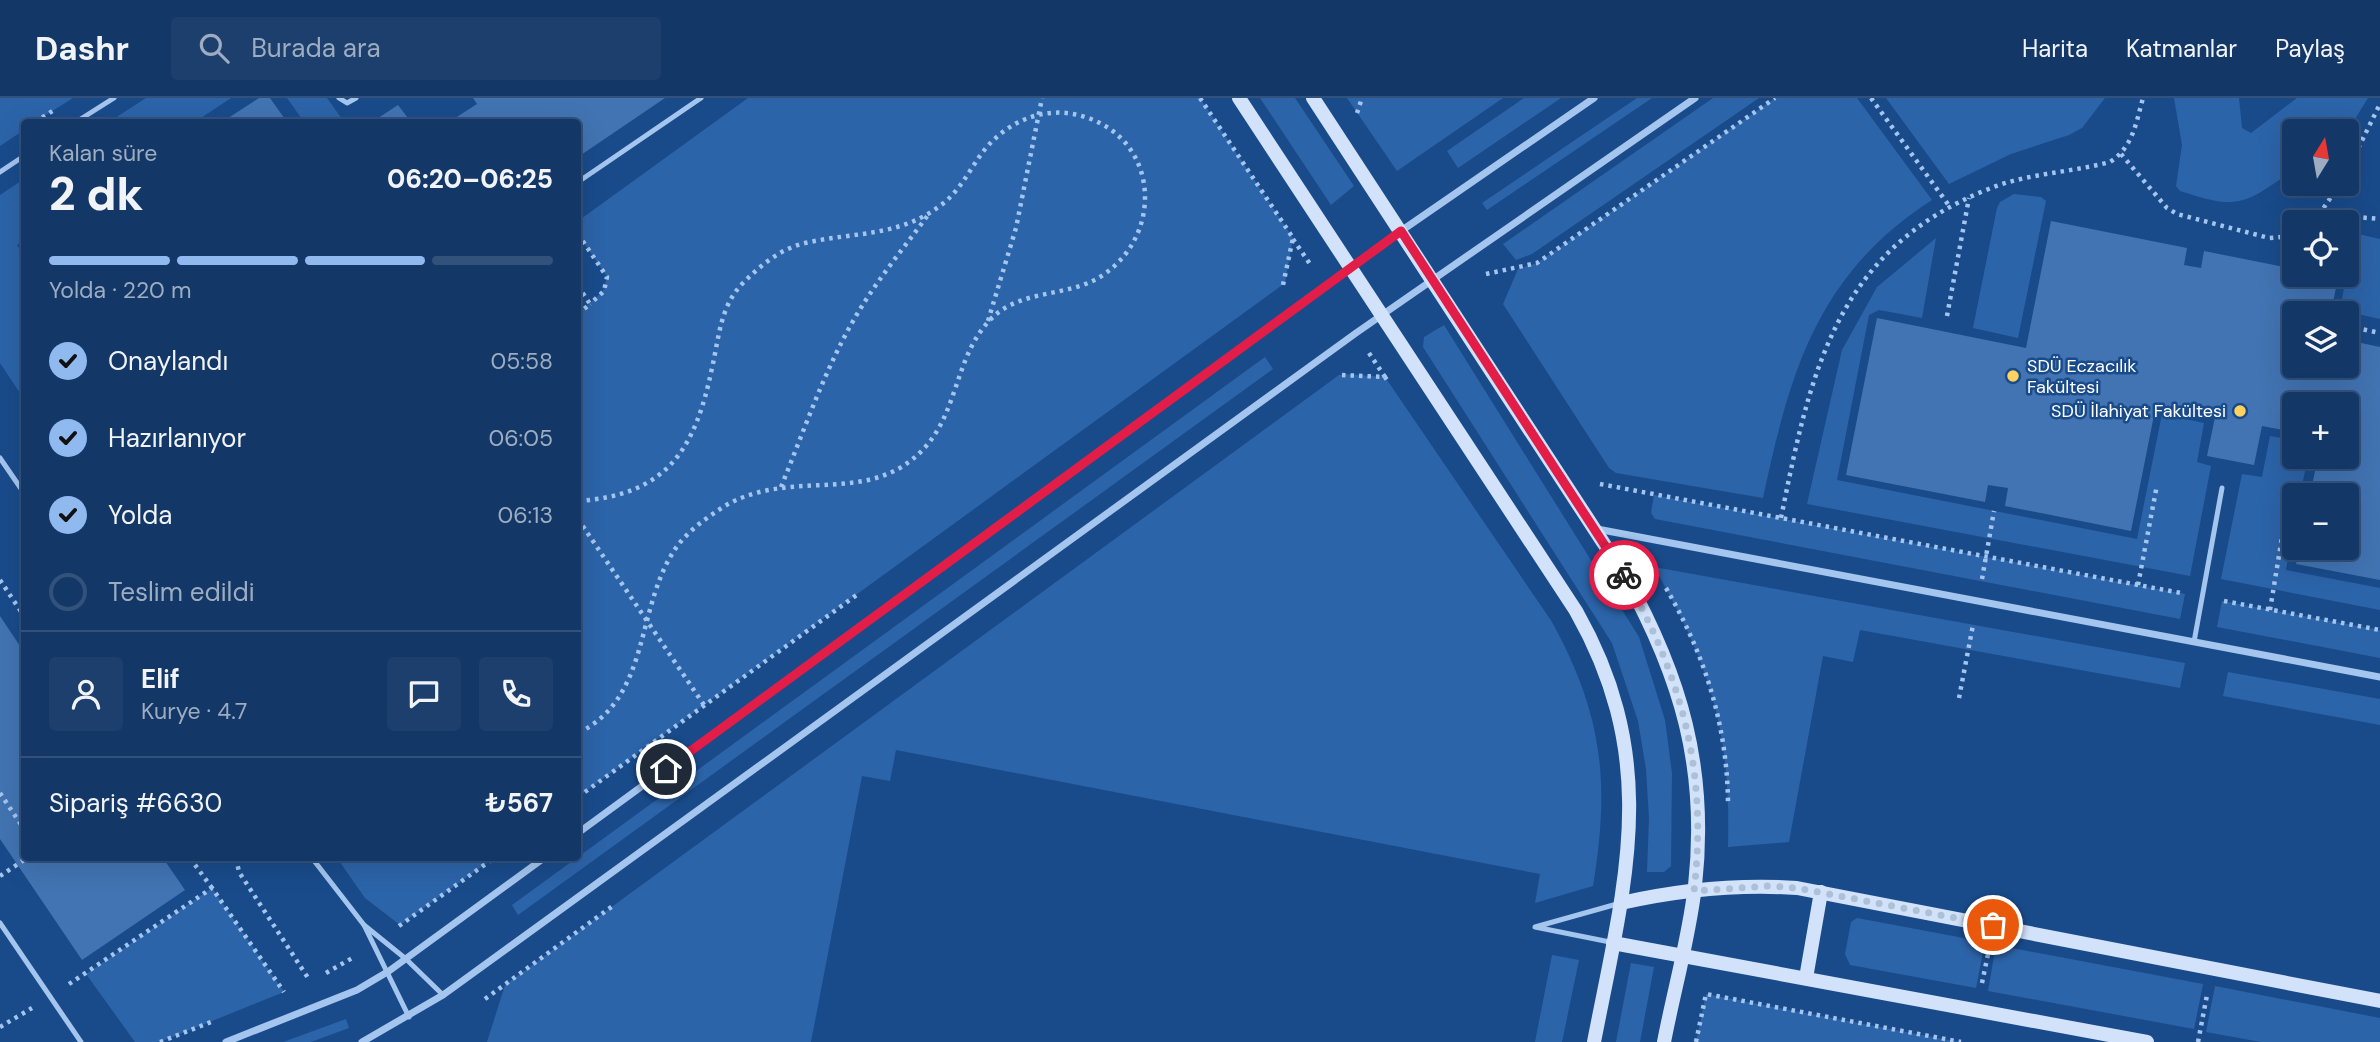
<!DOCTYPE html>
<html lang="tr">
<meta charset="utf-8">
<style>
body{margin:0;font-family:"DM Sans",sans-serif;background:#1c3f6e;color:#f1f3f6;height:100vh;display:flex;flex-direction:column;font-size:26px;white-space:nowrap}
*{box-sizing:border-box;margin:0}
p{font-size:23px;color:#9dacc0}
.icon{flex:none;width:38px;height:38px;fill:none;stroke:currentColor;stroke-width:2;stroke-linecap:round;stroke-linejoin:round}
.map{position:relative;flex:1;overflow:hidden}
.drawer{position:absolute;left:21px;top:21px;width:560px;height:742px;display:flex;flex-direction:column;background:#133868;border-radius:7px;box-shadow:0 7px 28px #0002,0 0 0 2px #32527c}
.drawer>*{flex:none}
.needle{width:46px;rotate:11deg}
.tools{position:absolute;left:2282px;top:21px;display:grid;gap:14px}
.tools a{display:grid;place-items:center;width:77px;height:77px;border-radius:7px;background:#133868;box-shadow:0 7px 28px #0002,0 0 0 2px #32527c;font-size:35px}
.pin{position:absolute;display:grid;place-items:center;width:60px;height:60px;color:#fff;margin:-30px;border:4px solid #fff;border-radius:50%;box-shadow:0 2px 7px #0007}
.courier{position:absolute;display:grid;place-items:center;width:70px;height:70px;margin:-35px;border:5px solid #e11d48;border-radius:50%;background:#fff;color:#222;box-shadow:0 2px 9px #0007}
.head em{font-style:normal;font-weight:800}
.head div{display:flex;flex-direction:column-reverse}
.head{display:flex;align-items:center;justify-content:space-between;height:119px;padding:0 28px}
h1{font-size:46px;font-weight:800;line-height:52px}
.bar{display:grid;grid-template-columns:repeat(4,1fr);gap:10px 7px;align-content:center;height:84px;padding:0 28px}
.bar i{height:9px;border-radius:5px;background:#32527c}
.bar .on{background:#90b9f0}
.bar p{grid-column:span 4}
.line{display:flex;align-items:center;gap:18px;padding:0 28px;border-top:2px solid #32527c}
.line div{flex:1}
.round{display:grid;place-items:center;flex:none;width:74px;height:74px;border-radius:7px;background:#1c3f6e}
ol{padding:0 28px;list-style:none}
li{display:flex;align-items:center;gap:21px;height:77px}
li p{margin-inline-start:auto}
li .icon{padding:7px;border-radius:50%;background:#90b9f0;color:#111;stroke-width:4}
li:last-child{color:#9dacc0}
li i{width:38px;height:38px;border:4px solid #32527c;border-radius:50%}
header{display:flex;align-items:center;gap:42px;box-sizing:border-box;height:98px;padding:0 35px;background:#133868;border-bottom:2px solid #32527c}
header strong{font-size:33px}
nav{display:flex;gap:38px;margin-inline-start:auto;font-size:24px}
.search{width:490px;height:63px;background:#1c3f6e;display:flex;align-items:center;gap:18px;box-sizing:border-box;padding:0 24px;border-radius:7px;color:#9dacc0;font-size:26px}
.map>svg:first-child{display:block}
</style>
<header>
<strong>Dashr</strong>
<div class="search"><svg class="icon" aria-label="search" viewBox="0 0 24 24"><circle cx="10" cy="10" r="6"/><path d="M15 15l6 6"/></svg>Burada ara</div>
<nav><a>Harita</a><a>Katmanlar</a><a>Paylaş</a></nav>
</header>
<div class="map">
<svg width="2380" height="944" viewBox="0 0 2380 944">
<rect width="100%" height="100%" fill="#194b8b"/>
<g fill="#2c64a9">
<polygon points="0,0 73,0 35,24 24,24 24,32 0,48"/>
<polygon points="146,0 231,0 195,24 109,24"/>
<polygon points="287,0 327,0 344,24 304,24"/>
<polygon points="748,0 1200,0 1293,140 1285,185 578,699 578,216 603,193 607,179 578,136 578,123"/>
<polygon points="1260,0 1295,0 1354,88 1331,107"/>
<polygon points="1347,0 1503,0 1397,73"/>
<polygon points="1524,0 1561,0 1458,70 1447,53"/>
<polygon points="1637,0 1652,0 1487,112 1482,105"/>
<polygon points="1713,0 1759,0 1532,156 1516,162 1503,146"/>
<path d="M1775,0H1857L1932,102C1817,176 1790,274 1763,400L1616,375L1609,370L1503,206L1518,171L1537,165Z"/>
<polygon points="1886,0 2105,0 2082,30 2069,37 2011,56 1949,86"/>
<path d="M2174,0H2239L2242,30L2251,35L2297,0H2368L2347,34L2294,33V72C2244,106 2240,113 2180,93L2176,88L2182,47Z"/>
<polygon points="24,81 24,142 17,147 24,159 24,301 0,265 0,97"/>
<polygon points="2014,96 2041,99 2046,103 2018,240 1973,230 1997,110 2000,104"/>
<polygon points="2354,135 2380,141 2380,221 2340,212"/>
<polygon points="1936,140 1922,220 1879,212 1869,217 1837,382 2137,441 2162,316 2204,325 2197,364 2211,368 2190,478 1807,406 1842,252 1877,189"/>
<polygon points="1444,227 1639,539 1665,622 1672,675 1671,768 1664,774 1647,774 1649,720 1646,671 1638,623 1612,545 1423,249 1424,239"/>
<polygon points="1265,259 1273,271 518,817 512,807"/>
<path d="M1346,276L1385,279L1552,524C1603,617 1610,685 1593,788L1535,805L1540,776L896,652L890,683L862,678L811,944H487L505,887L1339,277Z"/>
<polygon points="2270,338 2294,342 2294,359 2308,359 2300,397 2294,397 2294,428 2286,472 2380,490 2380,512 2221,481 2242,376 2262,379"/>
<polygon points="1654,397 2185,496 2180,521 1655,421 1651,415"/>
<path d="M1654,469L2185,565L2180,590L1860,532L1853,564L1823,558L1789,744L1728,749C1731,633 1711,569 1654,469Z"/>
<polygon points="2222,503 2380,532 2380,560 2217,529"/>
<polygon points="2228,574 2380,601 2380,627 2223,598"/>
<polygon points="337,760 494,760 400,827 365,800"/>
<polygon points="212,790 284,894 160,944 135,944 86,876"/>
<polygon points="1857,820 1985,844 1976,890 1850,867 1845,856 1851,824"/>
<polygon points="1996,847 2203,886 2194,931 1988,893"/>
<polygon points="1552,857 1579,862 1562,944 1535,944"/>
<polygon points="1631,865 1654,869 1640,944 1616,944"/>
<polygon points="2215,888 2380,920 2380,944 2261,944 2206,934"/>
<polygon points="1706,896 1943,941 1961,944 1696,944"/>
<polygon points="346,921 349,930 311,944 283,944"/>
</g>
<g fill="#4274b3">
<polygon points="259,0 270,0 287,24 222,24"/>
<polygon points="473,0 665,0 578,59 578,24 449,24 477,6"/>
<polygon points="398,7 411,24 372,24"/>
<polygon points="2051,123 2187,150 2184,167 2201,170 2204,153 2294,171 2294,177 2338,179 2331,215 2294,215 2294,268 2347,268 2347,242 2380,249 2380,482 2296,466 2300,450 2347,450 2347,397 2310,397 2318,359 2347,359 2347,306 2294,306 2294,334 2262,328 2254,367 2207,358 2215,319 2156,307 2131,433 2005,408 2008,390 1988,387 1985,404 1846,377 1877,220 2026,250"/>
<polygon points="0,518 24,554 24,760 163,760 185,792 82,862 0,741"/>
</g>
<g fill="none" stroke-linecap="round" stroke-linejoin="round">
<g stroke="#a4c5ee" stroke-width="4.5" stroke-dasharray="3.5 5" stroke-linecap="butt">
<polyline points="1200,0 1293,140 1283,187"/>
<polyline points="1871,0 1950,109"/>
<polyline points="1357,15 1362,0"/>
<polyline points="35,24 54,12"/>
<polyline points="2121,56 2167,110 2177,116 2269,140 2294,138"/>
<polyline points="2347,73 2380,6"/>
<polyline points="2321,116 2380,121"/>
<polyline points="2314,124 2340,86"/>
<polyline points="578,136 607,179 604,193 590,206"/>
<polyline points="1293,141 1312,169"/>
<polyline points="1486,176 1537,165 1775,0"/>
<polyline points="578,188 590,206 578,216"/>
<polyline points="1947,218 1969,100"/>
<polyline points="988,223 1016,130 1042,0"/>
<polyline points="2347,228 2380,235"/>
<polyline points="1369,255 1385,279"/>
<polyline points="1342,277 1385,279 1389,285"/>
<polyline points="1600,386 2181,495"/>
<path d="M781,389C806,328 827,264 862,208C882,176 906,147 928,117"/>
<path d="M578,403C667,397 695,352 712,270C719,240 720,208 743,185C761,167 780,151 805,145C853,134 900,139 941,107C959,94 969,73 982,55C1006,23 1046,6 1085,19C1159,42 1164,136 1103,177C1068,201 1019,189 988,224C948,269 961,335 898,371C845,400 778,373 720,411C702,423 683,437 672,456C636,515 649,601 578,635"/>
<path d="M1781,420C1810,276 1835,153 1986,92C2026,75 2069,75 2110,64C2133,49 2136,25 2143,0"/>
<polyline points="578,421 704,607"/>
<polyline points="1982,481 1994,413"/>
<polyline points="0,482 24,518"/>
<polyline points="2138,487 2157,387"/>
<path d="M1666,490C1705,557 1727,627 1728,704"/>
<polyline points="2224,503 2380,532"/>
<polyline points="2270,512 2286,415"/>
<polyline points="1959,600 1973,527"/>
<polyline points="0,695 24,731"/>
<polyline points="578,699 858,496"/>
<polyline points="190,760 212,790"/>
<polyline points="236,760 239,774 310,883"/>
<polyline points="0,778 27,760"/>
<polyline points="399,828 494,760"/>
<polyline points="326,875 354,859"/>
<polyline points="1982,885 1988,856"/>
<polyline points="69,886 212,790 284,894"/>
<polyline points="485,901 614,807"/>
<polyline points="0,929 32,910"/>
<polyline points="160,944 211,924"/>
<polyline points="1696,944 1706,896 1961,944"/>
<polyline points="2198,944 2207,897"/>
</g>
<g stroke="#a4c5ee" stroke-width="5">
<polyline points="339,0 347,5 356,0"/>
<polyline points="76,24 114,0"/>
<polyline points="0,74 24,58"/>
<polyline points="578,84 701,0"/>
<polyline points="0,360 24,395"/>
<polyline points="2194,544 2222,390"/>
<polyline points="312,760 364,827"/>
<polyline points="0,825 81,944"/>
<polyline points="1610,844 1535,829 1617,806"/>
<polyline points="409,919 364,827 406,861 443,897"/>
</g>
<g stroke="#a4c5ee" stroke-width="7">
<polyline points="1597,431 2380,579"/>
<polyline points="578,735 1401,133 1594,0"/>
<polyline points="226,944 357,892 389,873 544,760"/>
<polyline points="362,944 443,897 1356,235 1695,0"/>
</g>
<g stroke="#d1e2fa" stroke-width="14">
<path d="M1239,0L1576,513C1662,665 1625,784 1594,944"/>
<path d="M1313,0L1625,478C1681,579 1708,670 1695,788C1689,840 1674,892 1664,944"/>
<path d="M1621,805C1679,792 1738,786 1797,790L2380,903"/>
<polyline points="1613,845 2147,944"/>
<polyline points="1806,880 1821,794"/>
</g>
</g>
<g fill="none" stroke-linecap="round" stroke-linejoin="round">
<path stroke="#aec0d6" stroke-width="7" stroke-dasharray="0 12.6" d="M1624,477C1682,579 1708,674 1694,793L1769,788L1797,790L1993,827"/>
<polyline stroke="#e11d48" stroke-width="9" points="666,671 1401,133 1624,477"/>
</g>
<g fill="#ffd260" stroke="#194b8b" stroke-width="2.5">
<circle cx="2013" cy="278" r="7"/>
<circle cx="2240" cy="313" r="7"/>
</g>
<g text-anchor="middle" stroke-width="5" stroke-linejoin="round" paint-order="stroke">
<g font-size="18" fill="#fff" stroke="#194b8b" text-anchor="start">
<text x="2027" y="274">SDÜ Eczacılık<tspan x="2027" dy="21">Fakültesi</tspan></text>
<text x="2226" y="319" text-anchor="end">SDÜ İlahiyat Fakültesi</text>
</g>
</g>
</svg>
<div class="tools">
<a><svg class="needle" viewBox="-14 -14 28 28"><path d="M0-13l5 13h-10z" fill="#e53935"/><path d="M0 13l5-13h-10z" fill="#9dacc0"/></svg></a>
<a><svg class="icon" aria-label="locate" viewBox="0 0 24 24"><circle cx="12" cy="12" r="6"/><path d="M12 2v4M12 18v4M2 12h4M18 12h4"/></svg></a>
<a><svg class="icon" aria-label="layers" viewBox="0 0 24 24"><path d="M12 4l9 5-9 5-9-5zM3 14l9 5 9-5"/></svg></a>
<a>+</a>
<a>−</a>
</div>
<div class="pin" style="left:1993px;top:827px;background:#ea580c"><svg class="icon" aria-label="bag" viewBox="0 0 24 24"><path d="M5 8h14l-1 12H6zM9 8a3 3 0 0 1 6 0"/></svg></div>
<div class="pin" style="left:666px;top:671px;background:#1f2937"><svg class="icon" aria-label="home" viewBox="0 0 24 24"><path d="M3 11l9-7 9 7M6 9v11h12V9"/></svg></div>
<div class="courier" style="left:1624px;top:477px"><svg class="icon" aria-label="bike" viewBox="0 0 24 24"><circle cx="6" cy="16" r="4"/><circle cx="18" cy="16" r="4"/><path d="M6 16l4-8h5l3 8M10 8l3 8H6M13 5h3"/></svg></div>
<section class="drawer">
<div class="head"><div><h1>2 dk</h1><p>Kalan süre</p></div><em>06:20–06:25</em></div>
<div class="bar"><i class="on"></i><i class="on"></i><i class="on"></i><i></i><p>Yolda · 220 m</p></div>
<ol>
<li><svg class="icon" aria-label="check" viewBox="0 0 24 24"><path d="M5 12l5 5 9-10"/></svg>Onaylandı<p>05:58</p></li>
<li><svg class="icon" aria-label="check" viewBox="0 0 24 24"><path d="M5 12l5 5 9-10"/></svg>Hazırlanıyor<p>06:05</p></li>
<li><svg class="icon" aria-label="check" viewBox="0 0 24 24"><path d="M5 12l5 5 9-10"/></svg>Yolda<p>06:13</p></li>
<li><i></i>Teslim edildi</li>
</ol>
<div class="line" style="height:126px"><a class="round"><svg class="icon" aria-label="person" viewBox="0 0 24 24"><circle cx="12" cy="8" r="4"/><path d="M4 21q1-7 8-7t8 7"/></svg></a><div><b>Elif</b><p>Kurye · 4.7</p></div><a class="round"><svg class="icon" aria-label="chat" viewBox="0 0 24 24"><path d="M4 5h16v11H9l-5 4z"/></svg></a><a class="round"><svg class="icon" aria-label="phone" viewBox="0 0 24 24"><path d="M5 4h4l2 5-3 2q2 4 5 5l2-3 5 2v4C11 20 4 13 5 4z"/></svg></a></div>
<div class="line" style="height:91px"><div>Sipariş #6630</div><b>₺567</b></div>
</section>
</div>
